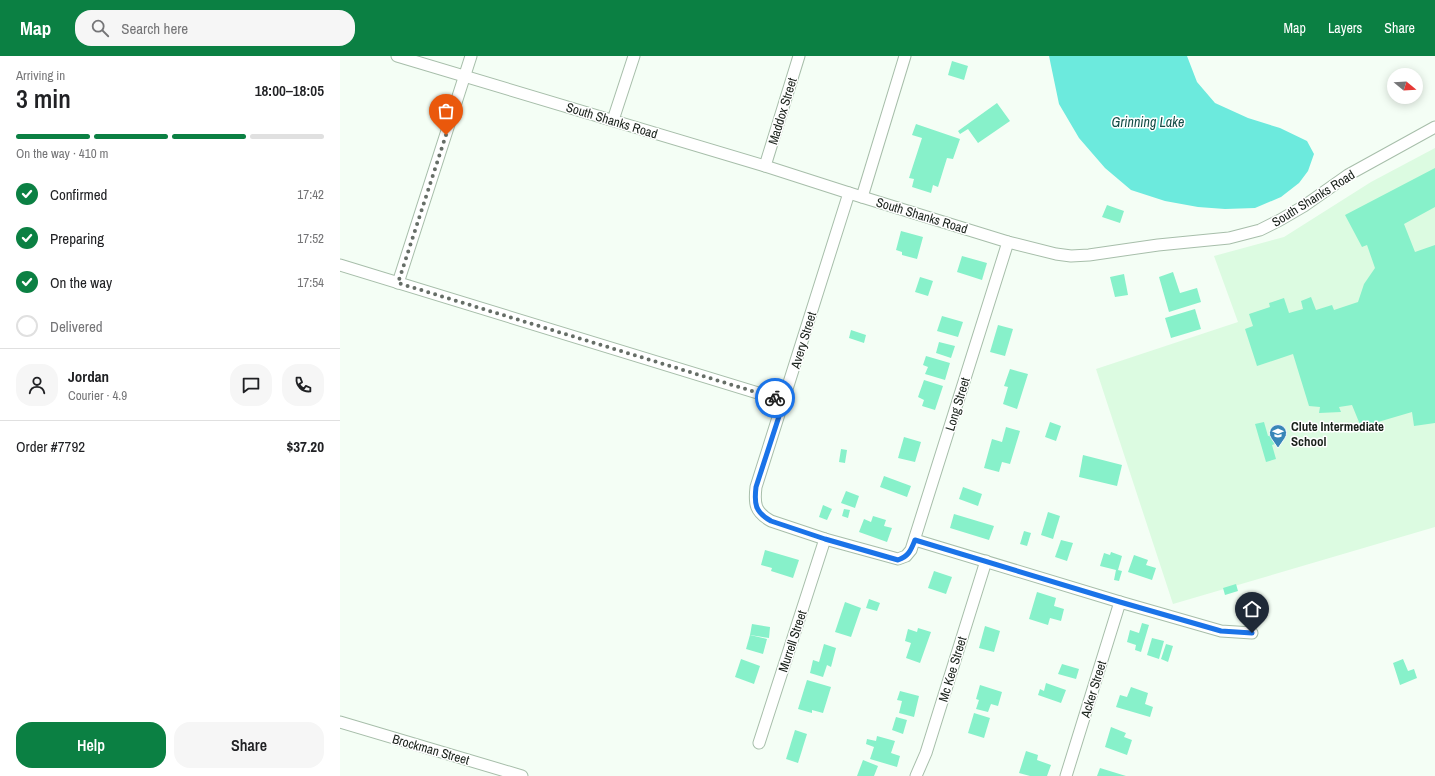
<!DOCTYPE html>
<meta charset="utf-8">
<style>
body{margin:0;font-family:"Archivo Narrow",sans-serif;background:#f6f6f6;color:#202124;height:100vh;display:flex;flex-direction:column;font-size:15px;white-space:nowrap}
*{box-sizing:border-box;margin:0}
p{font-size:13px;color:#757577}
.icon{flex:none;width:22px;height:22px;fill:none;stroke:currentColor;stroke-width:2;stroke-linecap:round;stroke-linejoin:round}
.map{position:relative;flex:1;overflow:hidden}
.panel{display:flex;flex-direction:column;background:#fff;width:340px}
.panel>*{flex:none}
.needle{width:26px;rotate:108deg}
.controls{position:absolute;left:1047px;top:12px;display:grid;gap:8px}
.controls a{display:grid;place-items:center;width:36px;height:36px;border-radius:50%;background:#fff;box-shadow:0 2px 10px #0003;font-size:20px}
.pin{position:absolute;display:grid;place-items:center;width:34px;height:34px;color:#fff;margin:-41px -17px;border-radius:50% 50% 50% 0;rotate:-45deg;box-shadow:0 0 4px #0007}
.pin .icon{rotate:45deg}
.courier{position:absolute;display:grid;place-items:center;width:40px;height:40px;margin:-20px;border:3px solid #1a73e8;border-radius:50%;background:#fff;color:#222;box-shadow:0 1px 5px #0007}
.overview em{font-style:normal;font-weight:600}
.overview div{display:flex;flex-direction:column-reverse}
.overview{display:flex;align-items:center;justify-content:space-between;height:68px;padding:0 16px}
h1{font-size:26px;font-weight:600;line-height:30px}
.bar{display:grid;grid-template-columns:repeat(4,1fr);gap:6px 4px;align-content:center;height:48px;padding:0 16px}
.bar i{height:5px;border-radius:3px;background:#e0e0e0}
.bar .on{background:#0b8043}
.bar p{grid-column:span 4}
.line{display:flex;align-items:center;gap:10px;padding:0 16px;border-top:1px solid #e0e0e0}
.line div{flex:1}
.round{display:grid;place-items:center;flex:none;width:42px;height:42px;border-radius:16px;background:#f6f6f6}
ol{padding:0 16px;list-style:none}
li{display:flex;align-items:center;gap:12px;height:44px}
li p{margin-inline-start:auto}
li .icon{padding:4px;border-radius:50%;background:#0b8043;color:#fff;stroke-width:4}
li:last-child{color:#757577}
li i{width:22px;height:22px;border:2px solid #e0e0e0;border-radius:50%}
.button{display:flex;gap:8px;margin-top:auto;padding:8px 16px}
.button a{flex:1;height:46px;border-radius:16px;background:#0b8043;color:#fff;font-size:16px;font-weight:600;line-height:46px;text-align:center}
.button a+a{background:#f6f6f6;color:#202124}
header{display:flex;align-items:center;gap:24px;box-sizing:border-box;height:56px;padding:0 20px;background:#0b8043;color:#fff}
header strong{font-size:19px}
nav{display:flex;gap:22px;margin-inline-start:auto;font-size:14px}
.search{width:280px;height:36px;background:#f6f6f6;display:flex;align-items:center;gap:10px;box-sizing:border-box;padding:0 14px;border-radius:16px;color:#757577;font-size:15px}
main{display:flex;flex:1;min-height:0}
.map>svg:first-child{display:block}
</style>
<header>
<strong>Map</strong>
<div class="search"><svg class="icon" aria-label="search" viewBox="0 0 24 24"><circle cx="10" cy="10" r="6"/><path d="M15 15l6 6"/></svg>Search here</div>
<nav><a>Map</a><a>Layers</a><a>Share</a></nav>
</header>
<main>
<section class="panel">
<div class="overview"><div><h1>3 min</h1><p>Arriving in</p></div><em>18:00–18:05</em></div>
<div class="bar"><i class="on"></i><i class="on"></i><i class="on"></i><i></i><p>On the way · 410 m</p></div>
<ol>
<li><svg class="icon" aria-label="check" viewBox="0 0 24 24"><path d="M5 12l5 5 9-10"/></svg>Confirmed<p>17:42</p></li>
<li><svg class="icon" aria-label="check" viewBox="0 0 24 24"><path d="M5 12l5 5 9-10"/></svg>Preparing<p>17:52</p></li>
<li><svg class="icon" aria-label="check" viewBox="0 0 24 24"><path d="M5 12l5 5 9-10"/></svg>On the way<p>17:54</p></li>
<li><i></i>Delivered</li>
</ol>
<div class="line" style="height:72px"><a class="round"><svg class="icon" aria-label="person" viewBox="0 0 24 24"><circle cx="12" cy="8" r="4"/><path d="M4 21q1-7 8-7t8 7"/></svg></a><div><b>Jordan</b><p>Courier · 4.9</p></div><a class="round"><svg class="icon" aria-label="chat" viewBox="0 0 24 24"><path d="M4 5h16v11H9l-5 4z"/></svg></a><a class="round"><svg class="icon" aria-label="phone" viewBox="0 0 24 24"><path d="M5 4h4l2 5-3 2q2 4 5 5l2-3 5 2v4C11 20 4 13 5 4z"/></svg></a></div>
<div class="line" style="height:52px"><div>Order #7792</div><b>$37.20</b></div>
<div class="button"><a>Help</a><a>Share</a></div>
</section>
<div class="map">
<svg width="1095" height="720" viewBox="0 0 1095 720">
<rect width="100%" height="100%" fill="#f4fef5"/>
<polygon fill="#dcfbe1" points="1095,92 1095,471 833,548 756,313 898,266 874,200 944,181 1031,126"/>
<polygon fill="#6ceadd" points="709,0 847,0 857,26 875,47 908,62 940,72 967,85 974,98 968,115 959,127 941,141 915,152 885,153 858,151 825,145 791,134 765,112 739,82 719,48"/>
<g fill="#87f1ca">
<polygon points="612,5 628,10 624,24 608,19"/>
<polygon points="657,47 670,65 638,87 628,73 620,78 618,75"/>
<polygon points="576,68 620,83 613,103 607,102 598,131 593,129 591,137 572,131 574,123 569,122 582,82 572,79"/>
<polygon points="1095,112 1095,151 1064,168 1075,196 1095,189 1095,367 1074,370 1072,356 1021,371 1012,349 999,351 1001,356 979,357 980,351 969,350 953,298 917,310 905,273 913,270 909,258 930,251 929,247 944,242 949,257 963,253 961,245 971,241 976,254 992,249 994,254 1018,246 1024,228 1035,212 1027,189 1022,191 1005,159"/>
<polygon points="767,149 784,155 780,167 762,161"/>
<polygon points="561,175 583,181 577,203 562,199 562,196 556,194"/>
<polygon points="622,200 647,207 642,224 617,216"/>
<polygon points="833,216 840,237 857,232 861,246 829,256 819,221"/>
<polygon points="784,218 788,239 775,241 770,221"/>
<polygon points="580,221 593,225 588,240 575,236"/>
<polygon points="855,253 861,273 831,282 825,262"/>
<polygon points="602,260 623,266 618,281 597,275"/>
<polygon points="658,269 673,273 665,300 650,296"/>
<polygon points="511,274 526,279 524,287 509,282"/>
<polygon points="599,286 615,290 611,302 596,297"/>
<polygon points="586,300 610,307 605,324 585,318 588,311 583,309"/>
<polygon points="670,313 688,318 677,353 663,348 668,331 664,330"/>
<polygon points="584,324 603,330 595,354 582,350 584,344 578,341"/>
<polygon points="710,366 721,370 716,385 705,381"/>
<polygon points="924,366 928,380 933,379 935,388 932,389 936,403 926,406 915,368"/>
<polygon points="666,371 680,375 670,408 662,406 659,416 644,412 652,383 662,386"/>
<polygon points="564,381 581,386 575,406 558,402"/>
<polygon points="501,393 507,394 505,407 499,406"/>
<polygon points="743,399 782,409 777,430 739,421"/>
<polygon points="544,420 571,430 567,441 540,431"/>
<polygon points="623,431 642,438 638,450 619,443"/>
<polygon points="506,435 519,440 515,452 501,447"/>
<polygon points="483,449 492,453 487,464 479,461"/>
<polygon points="504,453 510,454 508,462 502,460"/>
<polygon points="708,456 720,460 713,483 701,479"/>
<polygon points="614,458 654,470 649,484 610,472"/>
<polygon points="533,460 546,464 544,470 552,472 547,486 519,476 524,463 531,466"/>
<polygon points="684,475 691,477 687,490 680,488"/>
<polygon points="721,484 733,487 727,505 715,501"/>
<polygon points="425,494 459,504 453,522 431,515 432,512 421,509"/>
<polygon points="771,496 782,500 778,514 782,515 779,525 774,524 776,514 760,510 764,497 770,499"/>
<polygon points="794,499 808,504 806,509 816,512 812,524 788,516"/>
<polygon points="594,515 612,521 606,538 588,532"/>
<polygon points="896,528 898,535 885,539 883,532"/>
<polygon points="697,536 716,542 714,550 724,553 721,565 710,562 708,569 689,563"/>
<polygon points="529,543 540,547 537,555 526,552"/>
<polygon points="505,546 521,552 511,581 495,576"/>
<polygon points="802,567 809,569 801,596 795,594 796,589 787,586 790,574 799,577"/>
<polygon points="412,568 430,571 429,582 410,579"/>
<polygon points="645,570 660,575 654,596 639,592"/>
<polygon points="578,572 591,576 580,607 566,602 571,587 565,585 568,573 577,576"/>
<polygon points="410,579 427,583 423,598 406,593"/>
<polygon points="812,582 824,585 819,603 807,599"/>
<polygon points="484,588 496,592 491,611 487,609 483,621 470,617 473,604 479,606"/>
<polygon points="826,588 833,590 828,606 821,603"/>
<polygon points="401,603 420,610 414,628 395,621"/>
<polygon points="1063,603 1068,615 1074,613 1077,622 1060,629 1053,607"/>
<polygon points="722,608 739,613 736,623 718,618"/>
<polygon points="467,624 491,631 483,657 472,654 472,657 458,653"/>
<polygon points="706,627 726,634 721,647 698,639 700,633 704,635"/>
<polygon points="640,629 662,636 658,650 651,648 648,656 636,653 639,644 636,643"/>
<polygon points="791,631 808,637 805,648 813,651 810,661 776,651 780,639 787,641"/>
<polygon points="560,635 579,640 574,661 559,657 562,645 557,644"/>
<polygon points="634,657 650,662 644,682 628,677"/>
<polygon points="556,661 567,664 563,678 552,674"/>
<polygon points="771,671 786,677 784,681 792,684 787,699 765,691"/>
<polygon points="455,674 467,678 458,707 446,703"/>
<polygon points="537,680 555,685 551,697 560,700 557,711 530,703 534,691 526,688 527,683 536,685"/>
<polygon points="686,695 698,699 697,704 711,709 707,720 690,720 679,717"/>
<polygon points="523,704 538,710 534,720 517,720"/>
<polygon points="760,712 786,720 757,720"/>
</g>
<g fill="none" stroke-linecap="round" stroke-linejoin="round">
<g stroke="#a7beaa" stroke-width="13">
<g id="minor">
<polyline points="57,0 425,110 509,137 668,186 716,198 731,200 749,199 818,189 889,182 920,174 940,164 964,150 1008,119 1095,71"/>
<polyline points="273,64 294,0"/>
<polyline points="425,110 459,0"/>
<path d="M509,137L416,431C414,448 415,456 431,465L485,483L558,503L566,500L571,494L668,186"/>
<polyline points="522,141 565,0"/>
<polyline points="0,209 444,345"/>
<polyline points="58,227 131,0"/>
<polyline points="575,484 780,546 881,575 912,577"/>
<polyline points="0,666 182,720"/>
<polyline points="419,687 485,483"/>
<polyline points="576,720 586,697 646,505"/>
<polyline points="726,720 780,546"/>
</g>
</g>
<use href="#minor" stroke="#fff" stroke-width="11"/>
</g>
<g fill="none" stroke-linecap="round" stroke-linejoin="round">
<polyline stroke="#666e67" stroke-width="4" stroke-dasharray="0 7.2" points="106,79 58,227 435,342"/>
<path stroke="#1a73e8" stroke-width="5" d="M435,342L444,345L416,431C414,448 415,456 431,465L485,483L558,504C569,500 571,494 575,484L780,546L881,575L912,577"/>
</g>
<defs>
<g id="school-pin" transform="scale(0.9)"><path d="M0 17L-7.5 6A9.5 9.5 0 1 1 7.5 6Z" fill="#3886b8" stroke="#fff"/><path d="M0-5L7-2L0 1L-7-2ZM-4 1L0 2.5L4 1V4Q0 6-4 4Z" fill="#fff"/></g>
</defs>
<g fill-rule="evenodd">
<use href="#school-pin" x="938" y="377"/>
</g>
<g text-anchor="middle" stroke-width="3" stroke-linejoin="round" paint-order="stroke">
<g font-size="13" fill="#19211a" stroke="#fff">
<text transform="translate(442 55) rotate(-73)" y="5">Maddox Street</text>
<text transform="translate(272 64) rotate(17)" y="5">South Shanks Road</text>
<text transform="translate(973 142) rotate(-32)" y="5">South Shanks Road</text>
<text transform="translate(582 159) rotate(17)" y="5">South Shanks Road</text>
<text transform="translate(463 284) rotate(-73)" y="5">Avery Street</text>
<text transform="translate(617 348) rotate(-73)" y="5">Long Street</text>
<text transform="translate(452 585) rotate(-72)" y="5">Murrell Street</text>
<text transform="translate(612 613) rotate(-73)" y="5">Mc Kee Street</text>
<text transform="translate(753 633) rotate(-73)" y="5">Acker Street</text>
<text transform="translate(91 693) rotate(16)" y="5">Brockman Street</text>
</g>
<g font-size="13" font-weight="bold" fill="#19211a" stroke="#fff" text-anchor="start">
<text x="951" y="375">Clute Intermediate<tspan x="951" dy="15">School</tspan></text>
</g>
<g font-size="14" font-style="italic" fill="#134c46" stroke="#fff">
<text x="808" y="71">Grinning Lake</text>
</g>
</g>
</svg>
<div class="controls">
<a><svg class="needle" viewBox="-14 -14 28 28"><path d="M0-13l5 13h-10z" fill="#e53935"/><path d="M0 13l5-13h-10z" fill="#757577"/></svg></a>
</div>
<div class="pin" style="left:106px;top:79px;background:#ea580c"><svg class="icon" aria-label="bag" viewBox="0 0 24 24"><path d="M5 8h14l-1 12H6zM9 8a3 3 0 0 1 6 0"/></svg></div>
<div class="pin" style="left:912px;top:577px;background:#1f2937"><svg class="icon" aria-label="home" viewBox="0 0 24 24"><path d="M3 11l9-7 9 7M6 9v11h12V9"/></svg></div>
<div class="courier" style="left:435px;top:342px"><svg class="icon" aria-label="bike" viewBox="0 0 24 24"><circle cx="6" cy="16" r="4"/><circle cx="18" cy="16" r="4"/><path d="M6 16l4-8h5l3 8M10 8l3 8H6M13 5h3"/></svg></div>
</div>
</main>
